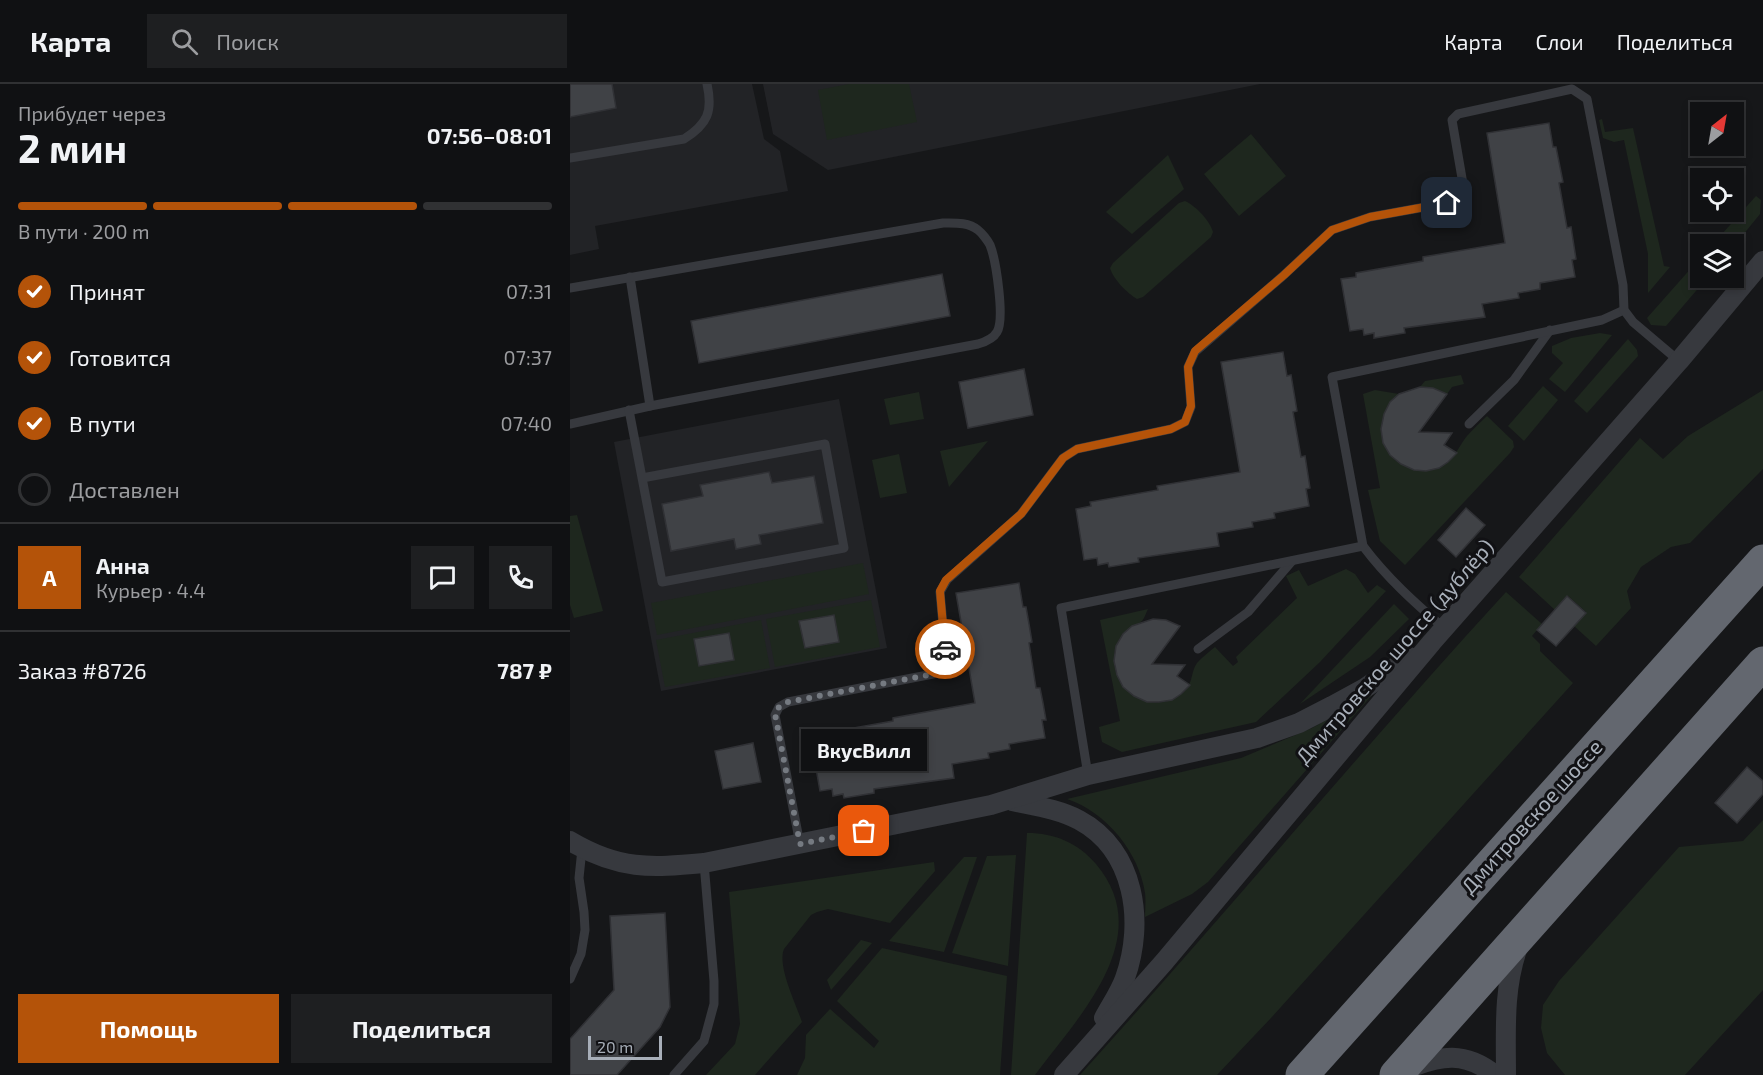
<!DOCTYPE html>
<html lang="ru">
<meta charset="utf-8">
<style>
body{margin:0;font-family:"Exo 2",sans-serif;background:#1e1f21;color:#f1f3f6;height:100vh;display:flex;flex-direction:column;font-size:22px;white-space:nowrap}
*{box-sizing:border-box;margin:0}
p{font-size:20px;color:#9c9da0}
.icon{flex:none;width:33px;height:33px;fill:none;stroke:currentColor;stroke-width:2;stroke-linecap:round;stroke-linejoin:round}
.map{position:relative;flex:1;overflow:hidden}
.side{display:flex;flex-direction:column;background:#101113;width:570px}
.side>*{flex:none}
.needle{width:39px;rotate:31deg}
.controls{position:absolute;left:1120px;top:18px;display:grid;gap:12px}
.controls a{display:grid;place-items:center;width:54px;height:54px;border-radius:0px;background:#101113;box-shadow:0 3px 9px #0003,0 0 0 2px #303133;font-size:30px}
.scale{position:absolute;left:18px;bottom:15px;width:74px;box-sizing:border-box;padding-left:6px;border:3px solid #a8afb9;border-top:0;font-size:16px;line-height:21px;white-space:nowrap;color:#a8afb9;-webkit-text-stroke:4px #111114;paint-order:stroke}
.pin{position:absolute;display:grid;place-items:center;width:51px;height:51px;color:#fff;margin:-26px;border-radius:12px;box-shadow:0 3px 9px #0006}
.courier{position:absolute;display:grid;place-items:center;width:60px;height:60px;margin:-30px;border:4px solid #b45309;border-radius:50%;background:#fff;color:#222;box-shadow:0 2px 8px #0007}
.bubble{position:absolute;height:42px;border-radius:0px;background:#101113;box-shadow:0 3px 9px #0003,0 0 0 2px #303133;font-size:20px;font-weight:700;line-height:42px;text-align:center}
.headline em{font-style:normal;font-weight:700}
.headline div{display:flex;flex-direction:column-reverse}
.headline{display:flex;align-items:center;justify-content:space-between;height:102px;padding:0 18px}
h1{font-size:39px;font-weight:700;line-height:45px}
.bar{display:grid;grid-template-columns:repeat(4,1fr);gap:9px 6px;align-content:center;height:72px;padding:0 18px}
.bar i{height:8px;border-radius:4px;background:#303133}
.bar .active{background:#b45309}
.bar p{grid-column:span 4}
.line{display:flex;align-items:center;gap:15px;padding:0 18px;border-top:2px solid #303133}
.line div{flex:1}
.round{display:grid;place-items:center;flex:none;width:63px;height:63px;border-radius:0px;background:#1e1f21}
ol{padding:0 18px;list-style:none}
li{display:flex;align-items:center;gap:18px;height:66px}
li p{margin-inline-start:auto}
li .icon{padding:6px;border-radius:50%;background:#b45309;color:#fff;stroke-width:4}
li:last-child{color:#9c9da0}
li i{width:33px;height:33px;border:3px solid #303133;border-radius:50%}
.cta{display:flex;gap:12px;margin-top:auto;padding:12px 18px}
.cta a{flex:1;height:69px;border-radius:0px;background:#b45309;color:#fff;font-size:24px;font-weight:700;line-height:69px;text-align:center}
.cta a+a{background:#1e1f21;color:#f1f3f6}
header{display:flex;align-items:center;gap:36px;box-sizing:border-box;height:84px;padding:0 30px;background:#101113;border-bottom:2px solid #303133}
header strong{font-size:28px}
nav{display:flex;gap:33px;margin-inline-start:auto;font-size:21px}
.search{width:420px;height:54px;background:#1e1f21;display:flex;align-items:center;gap:15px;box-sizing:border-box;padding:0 21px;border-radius:0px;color:#9c9da0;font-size:22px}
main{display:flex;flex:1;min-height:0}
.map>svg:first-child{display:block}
</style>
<header>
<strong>Карта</strong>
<div class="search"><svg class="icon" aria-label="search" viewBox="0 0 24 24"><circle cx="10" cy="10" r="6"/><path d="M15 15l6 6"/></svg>Поиск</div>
<nav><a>Карта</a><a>Слои</a><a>Поделиться</a></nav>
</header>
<main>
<section class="side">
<div class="headline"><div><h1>2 мин</h1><p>Прибудет через</p></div><em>07:56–08:01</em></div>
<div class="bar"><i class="active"></i><i class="active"></i><i class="active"></i><i></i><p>В пути · 200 m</p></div>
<ol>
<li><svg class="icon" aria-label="check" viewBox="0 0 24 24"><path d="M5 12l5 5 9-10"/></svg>Принят<p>07:31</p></li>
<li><svg class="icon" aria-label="check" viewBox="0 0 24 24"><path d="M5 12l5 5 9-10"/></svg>Готовится<p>07:37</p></li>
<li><svg class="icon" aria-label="check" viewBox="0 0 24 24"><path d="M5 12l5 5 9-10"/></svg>В пути<p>07:40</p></li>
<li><i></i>Доставлен</li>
</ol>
<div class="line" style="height:108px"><b class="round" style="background:#b45309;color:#fff">А</b><div><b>Анна</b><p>Курьер · 4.4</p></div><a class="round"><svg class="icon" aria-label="chat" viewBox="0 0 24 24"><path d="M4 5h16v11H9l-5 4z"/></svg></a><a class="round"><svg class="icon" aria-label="phone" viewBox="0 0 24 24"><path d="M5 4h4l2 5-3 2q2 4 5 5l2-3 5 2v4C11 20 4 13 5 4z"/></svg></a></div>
<div class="line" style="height:78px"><div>Заказ #8726</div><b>787 ₽</b></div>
<div class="cta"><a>Помощь</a><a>Поделиться</a></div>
</section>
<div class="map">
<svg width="1193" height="991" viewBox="0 0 1193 991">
<rect width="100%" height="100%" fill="#161719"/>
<g fill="#222326">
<polygon points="0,0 182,0 194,55 210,67 218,107 25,142 29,165 0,171"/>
<polygon points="193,0 690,0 258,86 203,50"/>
<polygon points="269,315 317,564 91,607 44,358"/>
</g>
<g fill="#1e271e">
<polygon points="279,0 339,0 347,38 257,56 248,6"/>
<polygon points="1032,35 1035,48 1063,44 1094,182 1100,183 1078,209 1078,170 1054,56 1044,58 1033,54 1029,36"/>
<polygon points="681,50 716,92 669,132 634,90"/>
<polygon points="598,71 614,105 562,150 536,128"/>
<polygon points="1186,112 1191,116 1190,130 1164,162 1143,160"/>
<path d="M615,117C626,122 640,137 643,148L641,153L573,213L567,215C557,209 543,195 540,184L543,179L609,119Z"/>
<polygon points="1131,173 1131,194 1137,194 1096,242 1081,241 1077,234"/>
<polygon points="1030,249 1042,251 995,308 979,295 993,279 982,269 982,262 1001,254"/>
<polygon points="1058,255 1067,266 1068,272 1017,329 1004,317"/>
<polygon points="891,291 894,300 882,303 877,310 863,304 850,303 855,297"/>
<polygon points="973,302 988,316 954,357 938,342"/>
<path d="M805,306L829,310C798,339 810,388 857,385C862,384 866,384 871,382C885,376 888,363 897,352C903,345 910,339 917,332L943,357L944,363L940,369L835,481L810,457L798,406L810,404L793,310Z"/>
<polygon points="1193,306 1193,385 1120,459 1101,463 1071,483 1057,507 1061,524 1026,562 1004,542 1016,528 998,512 985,526 949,493 1070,354 1093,375 1118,352"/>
<polygon points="349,308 354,335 320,341 314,315"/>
<polygon points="418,357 379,403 370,367"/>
<polygon points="329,370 337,409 310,414 302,376"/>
<polygon points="7,431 33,527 4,534 0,521 0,432"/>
<polygon points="293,479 299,510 87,551 81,519"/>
<path d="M776,485L785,490L798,509L807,501L816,507L750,578L686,638L552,668L532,658L529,643L550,637L530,536L578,525C576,529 574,535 572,537C566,542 558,544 553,550C535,573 546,605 571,615C584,621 600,619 611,610C624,601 620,589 627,579C632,573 639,568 645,563L663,582L668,578L666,573L727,514L716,492L729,486L738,502Z"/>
<path d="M936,508L972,540L962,552L970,560V567L1003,599L701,934L647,991H510C654,832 791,666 936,508Z"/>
<polygon points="301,516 310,563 205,583 196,535"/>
<polygon points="824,520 839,535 800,573 730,620"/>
<polygon points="191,536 200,584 95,603 86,556"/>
<path d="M803,610L638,798L622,810L575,833C575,826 576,817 575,809C569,768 536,728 497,715L671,674L742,644Z"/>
<polygon points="1193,736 1193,906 1115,991 995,991 977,969 971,944 973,921 989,897 1109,763 1173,757"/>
<path d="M457,749C485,749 508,759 526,780C588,853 508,933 465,991H441Z"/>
<polygon points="446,771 438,882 382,869 417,772"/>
<polygon points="394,773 407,773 374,868 319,857"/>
<path d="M364,778L365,787L320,839L258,825L247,828L241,831L214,865C207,882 226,920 232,938L185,991H136L165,960L170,940L159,808Z"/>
<polygon points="291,856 302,859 261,906 257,896"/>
<polygon points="312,864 437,892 430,991 227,991 235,974 236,951 260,925 304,964 309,957 267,917"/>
</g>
<g fill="#404246" stroke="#303135" stroke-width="1.5">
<polygon points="0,0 42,0 46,24 0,33"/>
<polygon points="979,39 983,63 986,63 993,98 989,99 997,144 1001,143 1006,175 1002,176 1005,193 970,199 970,205 948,209 949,214 912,220 915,233 834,244 835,249 804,254 804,249 794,251 793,245 780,247 771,195 786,193 786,189 853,177 853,173 935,159 917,49"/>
<polygon points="372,190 380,232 129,279 121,237"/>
<polygon points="713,268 717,292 721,291 727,327 723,328 731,373 735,372 740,404 736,405 739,422 704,429 705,434 682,438 683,443 647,449 649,462 568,474 569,478 539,483 538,479 528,481 527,474 514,476 506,425 521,422 520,418 588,406 587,402 670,388 651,278"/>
<polygon points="454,285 463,331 398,344 389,298"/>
<polygon points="850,303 863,304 877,310 849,348 882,349 874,361 887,369 878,378 869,384 856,387 844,386 831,380 820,371 813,359 811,345 814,330 820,318 829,310"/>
<polygon points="199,388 202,399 244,392 253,439 189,451 191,460 166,465 164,455 101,467 92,420 133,412 130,401"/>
<polygon points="896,424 915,441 886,473 868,456"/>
<polygon points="449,499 453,523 456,523 459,540 462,558 459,559 466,604 470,604 473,619 476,636 472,636 475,654 439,660 440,665 418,669 419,674 382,680 384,694 304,705 304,709 274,714 273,710 263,712 262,705 250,707 241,656 256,653 255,649 323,637 323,634 405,619 386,509"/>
<polygon points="997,512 1016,529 986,562 967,546"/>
<polygon points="264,531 269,558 235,564 229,537"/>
<polygon points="583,535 596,536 610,542 582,580 615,581 607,592 620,601 611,610 602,616 589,618 577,618 564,612 553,603 547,591 544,577 546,562 553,550 562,542"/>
<polygon points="159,549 164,576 129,582 124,555"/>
<polygon points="183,659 191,698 153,705 145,667"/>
<polygon points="1177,683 1193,697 1193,710 1167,739 1145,719"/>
<polygon points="95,829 100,923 90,943 47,991 0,991 0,955 44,906 40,832"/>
</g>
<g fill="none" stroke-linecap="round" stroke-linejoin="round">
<g stroke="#37393e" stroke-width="9">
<path d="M0,74L114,55C138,40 143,27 137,0"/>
<polyline points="60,193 80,322"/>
<path d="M0,204L373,139C385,139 398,138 408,146C412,149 418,157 420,161C426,176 435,235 427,248C423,255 415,258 408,260L80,322L0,340"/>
<polyline points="59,326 92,498 274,464 255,360 72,394"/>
<polyline points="899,340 944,296 980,246"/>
<path d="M793,462C817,494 845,519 875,545"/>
<polyline points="628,565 678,528 722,477"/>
<polyline points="518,691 491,524 793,462 762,293 1032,236 1054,226"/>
<polyline points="230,760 205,631 209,623 218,618 363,590 372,584 376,574 370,508 377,496 451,430 493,374 507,365 601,345 615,338 621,323 618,283 625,268 714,191 762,146 800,133 877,119 889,113 893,100 882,36 888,30 1002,5 1017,15 1053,201 1054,226 1063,238 1109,277"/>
<polyline points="0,895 11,870 15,846 14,828 9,794 12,765"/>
<polyline points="104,991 134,957 144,920 144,897 134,779"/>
</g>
<g stroke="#37393e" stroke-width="20">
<path d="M442,717C465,722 488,725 509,736C565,766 575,838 555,894C550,908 541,921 534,934"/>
<path d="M0,757C49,786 80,784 134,779L421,721L518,691L687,654L729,639L762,622L795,604L840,573"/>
<path d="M837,985C871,971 895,967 925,991"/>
<polyline points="494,991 594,878 862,558 1109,277 1193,177"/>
<path d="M936,991C936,948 933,904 948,863"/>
</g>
<g stroke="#63676f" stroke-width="33">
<polyline points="732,991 1193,477"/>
<polyline points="826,991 1193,579"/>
</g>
</g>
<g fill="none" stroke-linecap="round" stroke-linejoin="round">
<path stroke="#757a81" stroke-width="6" stroke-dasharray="0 10.8" d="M294,747L230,760L205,630L209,623L218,618L363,590C374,583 377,578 375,565"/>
<polyline stroke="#b45309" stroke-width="8" points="375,565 370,507 376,496 451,430 493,374 507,365 601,345 615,338 621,322 618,283 625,267 714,191 762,146 800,133 877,119"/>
</g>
<g text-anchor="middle" stroke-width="6" stroke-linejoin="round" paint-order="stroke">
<g font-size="21" fill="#a8afb9" stroke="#111114">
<text transform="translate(825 568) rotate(-49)" y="7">Дмитровское шоссе (дублёр)</text>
<text transform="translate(962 733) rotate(-48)" y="7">Дмитровское шоссе</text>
</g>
</g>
</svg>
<div class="controls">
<a><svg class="needle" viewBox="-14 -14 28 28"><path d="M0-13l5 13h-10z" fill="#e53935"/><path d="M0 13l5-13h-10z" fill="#9c9da0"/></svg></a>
<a><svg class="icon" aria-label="locate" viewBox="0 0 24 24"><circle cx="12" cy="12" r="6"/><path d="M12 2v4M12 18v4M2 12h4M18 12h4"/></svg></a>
<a><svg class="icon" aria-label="layers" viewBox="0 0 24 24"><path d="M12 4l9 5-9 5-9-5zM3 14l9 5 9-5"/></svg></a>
</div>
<div class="scale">20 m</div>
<div class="pin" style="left:294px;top:747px;background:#ea580c"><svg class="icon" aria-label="bag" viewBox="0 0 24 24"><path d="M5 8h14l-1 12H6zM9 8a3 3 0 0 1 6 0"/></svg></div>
<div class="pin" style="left:877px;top:119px;background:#1f2937"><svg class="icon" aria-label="home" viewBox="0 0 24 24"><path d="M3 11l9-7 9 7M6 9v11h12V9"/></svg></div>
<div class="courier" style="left:375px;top:565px"><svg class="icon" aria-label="car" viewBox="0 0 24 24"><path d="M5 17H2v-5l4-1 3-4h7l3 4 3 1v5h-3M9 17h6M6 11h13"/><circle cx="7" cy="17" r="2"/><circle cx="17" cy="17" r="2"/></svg></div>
<div class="bubble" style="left:231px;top:645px;width:126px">ВкусВилл</div>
</div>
</main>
